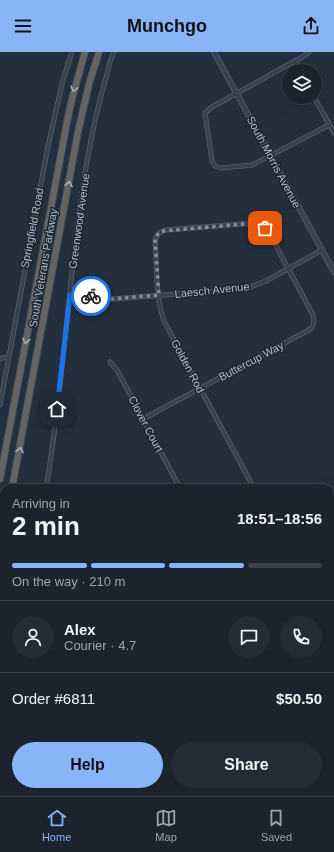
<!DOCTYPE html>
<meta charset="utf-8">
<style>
body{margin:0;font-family:Helvetica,sans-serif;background:#242b36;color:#f1f3f6;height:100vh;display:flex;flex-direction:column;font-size:15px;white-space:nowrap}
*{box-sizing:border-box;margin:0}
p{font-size:13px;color:#a0a4aa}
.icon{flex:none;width:22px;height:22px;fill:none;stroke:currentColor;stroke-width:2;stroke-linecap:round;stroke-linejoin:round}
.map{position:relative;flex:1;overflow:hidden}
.details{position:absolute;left:0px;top:432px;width:334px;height:312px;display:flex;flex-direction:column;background:#1b232e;border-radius:12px 12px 0 0;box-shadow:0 4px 16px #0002,0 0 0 1px #39404a}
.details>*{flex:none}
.controls{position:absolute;left:282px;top:12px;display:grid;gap:8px}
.controls a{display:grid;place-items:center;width:40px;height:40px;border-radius:50%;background:#1b232e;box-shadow:0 4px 16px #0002,0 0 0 1px #39404a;font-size:20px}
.pin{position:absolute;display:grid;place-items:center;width:34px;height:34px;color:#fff;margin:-17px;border-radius:8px;box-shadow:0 2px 6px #0006}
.courier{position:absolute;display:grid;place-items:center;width:40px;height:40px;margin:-20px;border:3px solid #1a73e8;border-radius:50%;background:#fff;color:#222;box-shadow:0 1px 5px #0007}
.headline em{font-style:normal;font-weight:600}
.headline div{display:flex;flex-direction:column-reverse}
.headline{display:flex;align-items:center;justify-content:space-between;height:68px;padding:0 12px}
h1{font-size:26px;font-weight:600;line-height:30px}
.bar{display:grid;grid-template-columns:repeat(4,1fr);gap:6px 4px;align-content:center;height:48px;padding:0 12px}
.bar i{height:5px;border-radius:3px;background:#39404a}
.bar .active{background:#8ab4f8}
.bar p{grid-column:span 4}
.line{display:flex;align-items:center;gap:10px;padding:0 12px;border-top:1px solid #39404a}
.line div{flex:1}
.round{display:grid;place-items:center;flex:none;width:42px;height:42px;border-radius:21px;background:#242b36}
.action{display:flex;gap:8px;margin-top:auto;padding:8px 12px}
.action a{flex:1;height:46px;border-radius:24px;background:#8ab4f8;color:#111;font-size:16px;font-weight:600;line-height:46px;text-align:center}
.action a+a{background:#242b36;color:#f1f3f6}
header{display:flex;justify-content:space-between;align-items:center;height:52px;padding:0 12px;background:#8ab4f8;color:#111;font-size:18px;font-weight:600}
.tab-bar{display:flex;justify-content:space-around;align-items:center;height:56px;border-top:1px solid #39404a;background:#1b232e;font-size:11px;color:#a0a4aa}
.tab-bar a{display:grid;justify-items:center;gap:2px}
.tab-bar .active{color:#8ab4f8}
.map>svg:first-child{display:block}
</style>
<header><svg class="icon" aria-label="menu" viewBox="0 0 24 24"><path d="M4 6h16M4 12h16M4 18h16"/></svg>Munchgo<svg class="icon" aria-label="share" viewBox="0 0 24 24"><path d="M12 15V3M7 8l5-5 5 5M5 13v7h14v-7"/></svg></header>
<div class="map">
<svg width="334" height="744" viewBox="0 0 334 744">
<rect width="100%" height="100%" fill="#242f3e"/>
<g fill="#263c3f">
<polygon points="331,715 334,715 334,744 309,744 307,740 330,740 330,717"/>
<polygon points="181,740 221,740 223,744 183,744"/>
</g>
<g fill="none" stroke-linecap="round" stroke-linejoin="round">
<g stroke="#565f6c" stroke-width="5">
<g id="minor">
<polyline points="309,0 304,4 212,55 205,61 212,109 215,114 221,116 252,113 329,73"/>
<polyline points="295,9 301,19"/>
<polyline points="314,45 334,81"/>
<polyline points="70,243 111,247 245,237 266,229 322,198"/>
<polyline points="0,307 9,304"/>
<polyline points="110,310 117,318 180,436"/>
<polyline points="0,353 48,94 63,28 72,0"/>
<path d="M143,367L309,278C314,274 315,269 313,263L267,177L263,173L255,171L165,178L159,181L155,188C157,214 155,247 165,271L254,436"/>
<path d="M46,436C65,327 68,217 87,109C92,81 98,53 106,26C108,17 110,8 114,0"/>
<polyline points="330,508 334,506"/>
<polyline points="330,577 334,575"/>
<polyline points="330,646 334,644"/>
<polyline points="0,656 2,647 0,634"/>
<polyline points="0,704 4,702"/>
<polyline points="330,711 334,712"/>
<polyline points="0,740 2,744"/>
</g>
</g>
<g stroke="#565f6c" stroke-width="6">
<polyline id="tertiary" points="214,0 334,220"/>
</g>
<g stroke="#565f6c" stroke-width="6">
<polyline id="secondary" points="330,462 334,460"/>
</g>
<g stroke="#434c59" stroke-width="8">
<g id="trunk">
<polyline points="0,427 68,65 72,47 85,0"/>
<polyline points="12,436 78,80 89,32 99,0"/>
<polyline points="0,500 4,480"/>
<polyline points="0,598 4,600"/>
</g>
</g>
<g stroke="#434c59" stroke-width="8">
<polyline id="motorway" points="0,609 2,608"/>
</g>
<use href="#minor" stroke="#38414e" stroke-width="3.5"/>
<use href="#tertiary" stroke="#38414e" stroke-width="4.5"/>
<use href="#secondary" stroke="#465061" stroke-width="5"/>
<use href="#trunk" stroke="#656462" stroke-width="6"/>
<use href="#motorway" stroke="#746855" stroke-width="6"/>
</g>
<defs><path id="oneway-chevron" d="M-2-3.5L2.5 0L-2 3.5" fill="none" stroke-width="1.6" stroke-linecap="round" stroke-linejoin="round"/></defs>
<g stroke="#a8afba">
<use href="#oneway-chevron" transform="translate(74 37) rotate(105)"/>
<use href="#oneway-chevron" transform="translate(69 132) rotate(-80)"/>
<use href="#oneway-chevron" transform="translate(26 289) rotate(101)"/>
<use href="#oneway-chevron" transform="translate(20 398) rotate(-79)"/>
</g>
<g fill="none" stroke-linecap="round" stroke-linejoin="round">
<polyline stroke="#828b98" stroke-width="4" stroke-dasharray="0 7.2" points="91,244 111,247 159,243 155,188 157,183 163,179 255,171 260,172 265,176"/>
<polyline stroke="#1a73e8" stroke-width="5" points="57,357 70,243 91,244"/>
</g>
<g text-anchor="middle" stroke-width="3" stroke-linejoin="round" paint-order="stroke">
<g font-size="11" fill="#b4bcc9" stroke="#1d2633">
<text transform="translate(274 110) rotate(62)" y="4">South Morris Avenue</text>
<text transform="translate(79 169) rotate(-82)" y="4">Greenwood Avenue</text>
<text transform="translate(32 176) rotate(-79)" y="4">Springfield Road</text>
<text transform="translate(43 216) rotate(-80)" y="4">South Veterans Parkway</text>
<text transform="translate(212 238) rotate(-6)" y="4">Laesch Avenue</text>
<text transform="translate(251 309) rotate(-28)" y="4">Buttercup Way</text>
<text transform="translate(188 314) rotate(62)" y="4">Golden Rod</text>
<text transform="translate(146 372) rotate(62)" y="4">Clover Court</text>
</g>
</g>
</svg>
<div class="controls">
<a><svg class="icon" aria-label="layers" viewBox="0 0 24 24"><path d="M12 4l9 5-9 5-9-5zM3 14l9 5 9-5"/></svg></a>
</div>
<div class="pin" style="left:265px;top:176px;background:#ea580c"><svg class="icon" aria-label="bag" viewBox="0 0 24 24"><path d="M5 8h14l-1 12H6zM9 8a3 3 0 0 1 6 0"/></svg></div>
<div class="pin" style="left:57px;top:357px;background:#1f2937"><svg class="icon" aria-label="home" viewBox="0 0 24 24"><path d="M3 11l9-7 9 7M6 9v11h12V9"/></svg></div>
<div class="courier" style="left:91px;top:244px"><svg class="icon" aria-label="bike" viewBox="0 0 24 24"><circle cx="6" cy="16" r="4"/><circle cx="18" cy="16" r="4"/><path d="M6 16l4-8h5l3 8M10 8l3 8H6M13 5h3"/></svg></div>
<section class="details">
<div class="headline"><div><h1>2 min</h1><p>Arriving in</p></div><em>18:51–18:56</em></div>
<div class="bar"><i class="active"></i><i class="active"></i><i class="active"></i><i></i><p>On the way · 210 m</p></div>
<div class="line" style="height:72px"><a class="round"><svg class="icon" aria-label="person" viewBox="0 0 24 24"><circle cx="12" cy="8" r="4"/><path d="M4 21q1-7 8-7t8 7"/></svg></a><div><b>Alex</b><p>Courier · 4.7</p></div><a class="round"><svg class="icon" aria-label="chat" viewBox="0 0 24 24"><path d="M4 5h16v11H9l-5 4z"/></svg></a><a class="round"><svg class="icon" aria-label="phone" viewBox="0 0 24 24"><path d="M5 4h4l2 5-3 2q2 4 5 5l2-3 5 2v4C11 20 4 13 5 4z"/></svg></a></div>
<div class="line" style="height:52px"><div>Order #6811</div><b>$50.50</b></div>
<div class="action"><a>Help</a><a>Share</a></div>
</section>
</div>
<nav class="tab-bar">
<a class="active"><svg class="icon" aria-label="home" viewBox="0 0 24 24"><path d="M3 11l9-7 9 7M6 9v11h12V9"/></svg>Home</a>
<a><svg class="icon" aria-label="map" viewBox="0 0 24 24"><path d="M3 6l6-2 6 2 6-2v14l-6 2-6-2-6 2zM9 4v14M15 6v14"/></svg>Map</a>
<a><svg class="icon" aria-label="saved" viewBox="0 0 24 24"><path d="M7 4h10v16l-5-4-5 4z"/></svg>Saved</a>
</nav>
